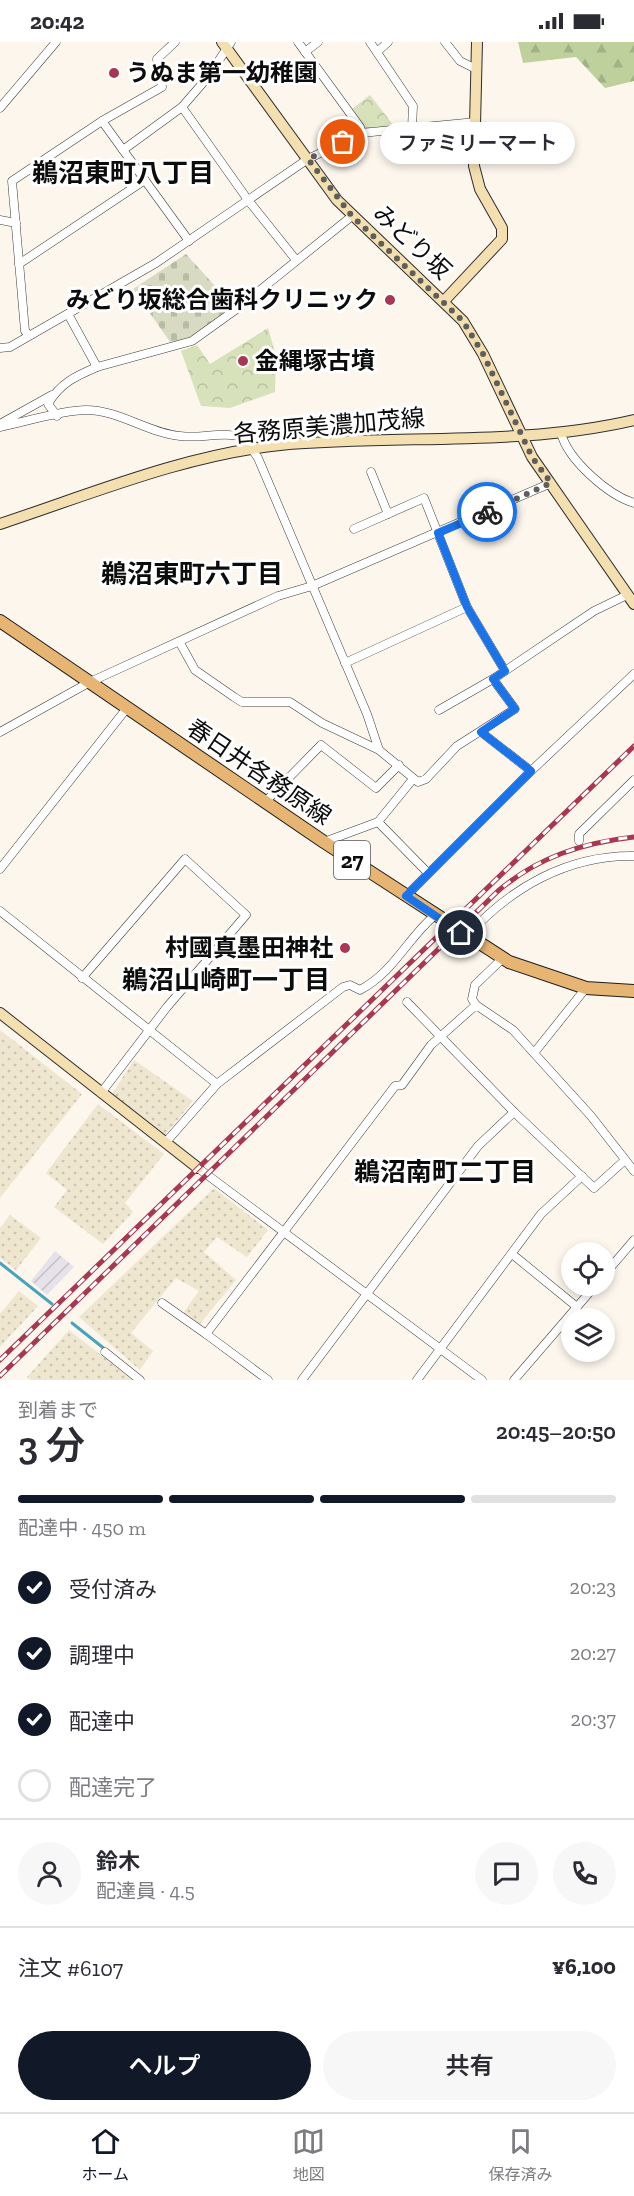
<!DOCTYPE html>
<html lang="ja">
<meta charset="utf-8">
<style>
body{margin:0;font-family:"Zilla Slab","Noto Sans JP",serif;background:#f7f7f7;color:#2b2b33;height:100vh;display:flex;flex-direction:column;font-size:22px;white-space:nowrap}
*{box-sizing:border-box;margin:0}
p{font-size:20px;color:#7c7c81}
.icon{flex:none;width:33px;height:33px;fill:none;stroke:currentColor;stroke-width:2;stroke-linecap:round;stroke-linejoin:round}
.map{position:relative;height:1338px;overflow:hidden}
.side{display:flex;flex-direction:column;background:#fff;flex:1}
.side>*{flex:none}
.fabs{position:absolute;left:561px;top:1200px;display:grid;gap:12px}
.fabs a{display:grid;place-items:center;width:54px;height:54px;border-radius:50%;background:#fff;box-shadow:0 3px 9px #0003;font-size:30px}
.pin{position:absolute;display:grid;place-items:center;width:51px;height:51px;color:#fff;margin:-26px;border:3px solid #fff;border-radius:50%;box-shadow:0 2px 6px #0007}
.courier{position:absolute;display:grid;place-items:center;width:60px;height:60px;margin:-30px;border:4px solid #1a73e8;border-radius:50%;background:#fff;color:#222;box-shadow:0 2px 8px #0007}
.bubble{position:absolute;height:42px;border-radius:21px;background:#fff;box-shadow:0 3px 9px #0003;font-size:20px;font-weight:600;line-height:42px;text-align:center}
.head em{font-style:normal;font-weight:600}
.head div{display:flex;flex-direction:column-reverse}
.head{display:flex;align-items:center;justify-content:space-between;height:102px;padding:0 18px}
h1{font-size:39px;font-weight:600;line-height:45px}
.bar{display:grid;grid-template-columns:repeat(4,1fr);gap:9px 6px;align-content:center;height:72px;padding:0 18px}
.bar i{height:8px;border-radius:4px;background:#e1e1e2}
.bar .active{background:#111827}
.bar p{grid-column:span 4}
.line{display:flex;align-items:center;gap:15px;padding:0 18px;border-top:2px solid #e1e1e2}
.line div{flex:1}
.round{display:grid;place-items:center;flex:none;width:63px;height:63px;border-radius:32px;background:#f7f7f7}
ol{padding:0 18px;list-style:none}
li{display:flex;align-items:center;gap:18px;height:66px}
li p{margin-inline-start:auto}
li .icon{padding:6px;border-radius:50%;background:#111827;color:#fff;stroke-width:4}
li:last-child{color:#7c7c81}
li i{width:33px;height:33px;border:3px solid #e1e1e2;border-radius:50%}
.action{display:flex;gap:12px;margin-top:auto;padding:12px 18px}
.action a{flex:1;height:69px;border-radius:36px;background:#111827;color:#fff;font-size:24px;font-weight:600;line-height:69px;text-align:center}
.action a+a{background:#f7f7f7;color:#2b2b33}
.status{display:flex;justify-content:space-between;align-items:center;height:42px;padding:0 30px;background:#fff;direction:ltr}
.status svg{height:16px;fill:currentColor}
.dock{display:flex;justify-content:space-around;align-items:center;height:84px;border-top:2px solid #e1e1e2;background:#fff;font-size:16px;color:#7c7c81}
.dock a{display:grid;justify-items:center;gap:3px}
.dock .active{color:#111827}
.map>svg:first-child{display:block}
</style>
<div class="status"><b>20:42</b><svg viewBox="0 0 49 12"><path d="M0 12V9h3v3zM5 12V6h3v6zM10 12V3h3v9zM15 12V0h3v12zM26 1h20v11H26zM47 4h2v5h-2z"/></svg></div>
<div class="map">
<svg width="634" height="1338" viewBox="0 0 634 1338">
<defs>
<pattern id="industrial-furrows" width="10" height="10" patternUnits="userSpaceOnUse" patternTransform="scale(1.5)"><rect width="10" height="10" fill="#e7e1e9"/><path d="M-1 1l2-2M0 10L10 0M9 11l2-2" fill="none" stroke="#c5c0c7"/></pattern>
<pattern id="farmland-dots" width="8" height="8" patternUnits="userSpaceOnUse" patternTransform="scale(1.5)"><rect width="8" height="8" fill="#efe6d0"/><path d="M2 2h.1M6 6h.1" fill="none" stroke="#ccc4b1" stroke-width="1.8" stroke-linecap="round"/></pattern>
<pattern id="forest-firs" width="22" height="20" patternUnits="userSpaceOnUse" patternTransform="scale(1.5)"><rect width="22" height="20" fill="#bed19d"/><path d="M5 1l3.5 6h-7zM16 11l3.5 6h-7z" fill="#a2b286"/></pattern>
<pattern id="cemetery-stones" width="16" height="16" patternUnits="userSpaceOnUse" patternTransform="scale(1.5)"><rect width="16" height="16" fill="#d8dbc1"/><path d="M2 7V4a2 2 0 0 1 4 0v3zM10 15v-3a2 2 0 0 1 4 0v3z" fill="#b8bba5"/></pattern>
<pattern id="park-crowns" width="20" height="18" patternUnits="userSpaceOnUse" patternTransform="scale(1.5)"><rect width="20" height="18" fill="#d7e2bb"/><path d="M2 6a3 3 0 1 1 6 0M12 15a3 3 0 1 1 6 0" fill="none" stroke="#b7c1a0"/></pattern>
</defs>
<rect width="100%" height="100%" fill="#fcf6ed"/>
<polygon fill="url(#industrial-furrows)" points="55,1209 74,1225 47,1253 31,1239"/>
<g fill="url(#farmland-dots)">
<polygon points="0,988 82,1052 0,1156"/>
<polygon points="134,1018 193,1059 165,1093 112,1052"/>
<polygon points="98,1062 164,1112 125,1161 133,1170 103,1202 54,1165 67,1148 46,1131"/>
<polygon points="214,1146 268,1188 247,1215 217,1195 204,1210 236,1238 199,1283 183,1271 199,1249 176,1236 131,1291 153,1309 140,1328 79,1275"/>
<polygon points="10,1173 41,1196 16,1228 0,1216 0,1186"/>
<polygon points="19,1249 38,1264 0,1305 0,1272"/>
<polygon points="69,1288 133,1338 31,1338 27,1335"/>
</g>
<polygon fill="url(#forest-firs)" points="518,0 634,0 634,39 605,46 576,15 523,21"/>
<polygon fill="url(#cemetery-stones)" points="186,212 234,265 189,297 170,300 133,247"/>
<g fill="url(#park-crowns)">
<polygon points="370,53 394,84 365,87 352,67"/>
<polygon points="268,286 276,314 275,350 230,366 201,364 181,309 197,303 210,322"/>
</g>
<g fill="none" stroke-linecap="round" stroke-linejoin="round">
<g stroke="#49a3ba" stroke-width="3">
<polyline points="0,1221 52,1262"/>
<polyline points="72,1281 106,1308"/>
</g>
<g stroke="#3f3f3f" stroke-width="9">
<g id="street">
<polyline points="298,0 360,85 361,91"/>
<polyline points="370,0 413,64 412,86"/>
<polyline points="445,0 460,19 476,27"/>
<polyline points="305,10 318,0"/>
<polyline points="377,10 388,0"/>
<polyline points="182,65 248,158 296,218"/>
<polyline points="0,66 56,0"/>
<polyline points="102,79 189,199"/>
<polyline points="123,108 182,65 208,35 231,0"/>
<polyline points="0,178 16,181"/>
<polyline points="19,222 145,138"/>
<polyline points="68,272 97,325 192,299 238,266 352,174"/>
<polyline points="29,293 25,289 12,139 102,79 162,45 157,17 175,0"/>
<polyline points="0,306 10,305 156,221 308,117 361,91 476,80"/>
<path d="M57,374L48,362C60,341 76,334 97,325"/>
<polyline points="0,382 52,353"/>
<path d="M0,385C24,380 63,368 86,368C119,368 148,391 180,394C203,397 219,389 244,395L258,416L367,672L379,708"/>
<path d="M561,391C568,418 608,453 634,461"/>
<polyline points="371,430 388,472"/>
<polyline points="354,487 424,456 467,565 505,629"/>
<polyline points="180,601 195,628 234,655 242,660 290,660 322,681 379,708 418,740 426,737 457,704 515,667 493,637 594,569 627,553"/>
<polyline points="345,621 467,565"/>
<polyline points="439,668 493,637"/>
<polyline points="0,690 90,640 278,554 312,544 551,441"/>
<polyline points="481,690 531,729"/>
<polyline points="413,737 378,780 427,830"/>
<polyline points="265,760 321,703 376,746 399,723"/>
<polyline points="579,799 579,792 634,738"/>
<polyline points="324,800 378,780"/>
<polyline points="0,827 127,666"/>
<polyline points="406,854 531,729 634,632"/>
<path d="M0,869L217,1042L343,945L350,943L360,948C394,930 407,897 434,874"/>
<path d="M466,895C510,846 567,813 634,814"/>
<polyline points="82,936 185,817 246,873 167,965 101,1051"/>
<polyline points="407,960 514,1070"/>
<polyline points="476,963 472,957 475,943 503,916"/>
<polyline points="534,1011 586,946"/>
<polyline points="166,1100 217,1042"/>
<polyline points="198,1126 482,1338"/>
<polyline points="512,1212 577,1265"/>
<polyline points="604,1233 634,1198"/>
<polyline points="162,1261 206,1292"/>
<polyline points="105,1310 140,1338"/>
<polyline points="268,1338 206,1292 395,1044 402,1043 431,1003 476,963 513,988 591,1074 634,1129"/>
<polyline points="302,1338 478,1104 514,1070 594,1146 625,1118"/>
<polyline points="417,1338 541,1172 582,1134"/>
<polyline points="514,1338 595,1244"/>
</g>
</g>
<g stroke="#2e2e2e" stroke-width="12">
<g id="secondary">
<polyline points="222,0 337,158 463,279 483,312 532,415 634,562"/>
<polyline points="444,259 502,197 502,186 480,147 474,124 477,0"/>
<path d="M0,482C91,452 184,413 280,403C398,392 518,405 634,378"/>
<polyline points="0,971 198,1126"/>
</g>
</g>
<g stroke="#1d1d1d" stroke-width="14">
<polyline id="primary" points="0,579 324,800 509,920 586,946 634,949"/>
</g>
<use href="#street" stroke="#fff" stroke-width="8"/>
<use href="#secondary" stroke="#f4dfb0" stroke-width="10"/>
<use href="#primary" stroke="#e6b473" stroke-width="12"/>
<g stroke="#a83752" stroke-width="5">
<g id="rail">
<polyline points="0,1318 634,704"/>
<path d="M0,1334L498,849C538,815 582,801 634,795"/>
</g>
</g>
<use href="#rail" stroke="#fff" stroke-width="3" stroke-dasharray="9" stroke-linecap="butt"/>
</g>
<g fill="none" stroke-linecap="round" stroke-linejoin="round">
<polyline stroke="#605e5b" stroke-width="6" stroke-dasharray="0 10.8" points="343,100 308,117 352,174 463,279 483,312 532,415 551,441 487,470"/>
<polyline stroke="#1a73e8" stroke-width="8" points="461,891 406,854 531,729 481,690 515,667 493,637 505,629 467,565 438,491 487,470"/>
</g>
<g fill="#a83752" stroke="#fff" stroke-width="2">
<circle cx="114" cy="31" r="6"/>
<circle cx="390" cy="258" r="6"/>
<circle cx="243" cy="319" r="6"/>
<circle cx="345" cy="906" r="6"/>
</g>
<g text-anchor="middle" stroke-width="6" stroke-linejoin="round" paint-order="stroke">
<rect fill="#fff" stroke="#555" stroke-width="1.5" x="334" y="799" width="36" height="38" rx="4.5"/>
<g font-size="22" font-weight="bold" fill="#0c0c0c">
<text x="352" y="826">27</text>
</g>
<g font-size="24" font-weight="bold" fill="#0c0c0c" stroke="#fff" text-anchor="start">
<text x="126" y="39">うぬま第一幼稚園</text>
<text x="378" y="266" text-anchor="end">みどり坂総合歯科クリニック</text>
<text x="255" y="327">金縄塚古墳</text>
<text x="333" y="914" text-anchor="end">村國真墨田神社</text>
</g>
<g font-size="24" fill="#0c0c0c" stroke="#fff">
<text transform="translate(412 200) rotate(43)" y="8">みどり坂</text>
<text transform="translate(329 384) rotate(-5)" y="8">各務原美濃加茂線</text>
<text transform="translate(259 730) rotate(34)" y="8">春日井各務原線</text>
</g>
<g font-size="26" font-weight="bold" fill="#0c0c0c" stroke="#fff">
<text x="123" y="140">鵜沼東町八丁目</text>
<text x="192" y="541">鵜沼東町六丁目</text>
<text x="226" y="947">鵜沼山崎町一丁目</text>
<text x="445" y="1139">鵜沼南町二丁目</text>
</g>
</g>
</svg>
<div class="fabs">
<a><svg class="icon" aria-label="locate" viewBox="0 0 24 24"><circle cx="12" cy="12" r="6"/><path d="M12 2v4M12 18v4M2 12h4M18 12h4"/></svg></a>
<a><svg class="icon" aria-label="layers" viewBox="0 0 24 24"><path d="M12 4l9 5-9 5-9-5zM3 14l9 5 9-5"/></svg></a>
</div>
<div class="pin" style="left:343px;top:100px;background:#ea580c"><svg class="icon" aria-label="bag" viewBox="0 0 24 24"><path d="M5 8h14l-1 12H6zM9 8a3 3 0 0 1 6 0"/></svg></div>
<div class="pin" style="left:461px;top:891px;background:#1f2937"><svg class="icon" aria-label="home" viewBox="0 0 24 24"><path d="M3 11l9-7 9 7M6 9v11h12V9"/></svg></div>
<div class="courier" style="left:487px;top:470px"><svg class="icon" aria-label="bike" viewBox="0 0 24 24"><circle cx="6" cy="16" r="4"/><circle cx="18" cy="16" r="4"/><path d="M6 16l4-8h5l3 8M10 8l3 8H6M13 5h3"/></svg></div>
<div class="bubble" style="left:380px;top:80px;width:195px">ファミリーマート</div>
</div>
<section class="side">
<div class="head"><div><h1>3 分</h1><p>到着まで</p></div><em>20:45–20:50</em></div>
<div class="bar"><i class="active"></i><i class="active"></i><i class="active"></i><i></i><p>配達中 · 450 m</p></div>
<ol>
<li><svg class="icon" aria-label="check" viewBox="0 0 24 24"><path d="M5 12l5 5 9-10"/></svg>受付済み<p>20:23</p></li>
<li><svg class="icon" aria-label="check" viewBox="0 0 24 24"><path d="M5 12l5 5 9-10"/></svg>調理中<p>20:27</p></li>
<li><svg class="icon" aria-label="check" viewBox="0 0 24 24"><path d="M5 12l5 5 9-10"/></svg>配達中<p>20:37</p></li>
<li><i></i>配達完了</li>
</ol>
<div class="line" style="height:108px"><a class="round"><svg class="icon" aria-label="person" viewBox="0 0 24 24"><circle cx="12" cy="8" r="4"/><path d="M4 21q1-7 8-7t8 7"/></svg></a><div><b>鈴木</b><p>配達員 · 4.5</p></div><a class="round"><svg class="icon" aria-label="chat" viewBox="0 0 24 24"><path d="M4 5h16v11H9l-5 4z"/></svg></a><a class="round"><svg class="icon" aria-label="phone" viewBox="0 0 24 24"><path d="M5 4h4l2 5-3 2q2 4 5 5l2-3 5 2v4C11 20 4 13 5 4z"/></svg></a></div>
<div class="line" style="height:78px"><div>注文 #6107</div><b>¥6,100</b></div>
<div class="action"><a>ヘルプ</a><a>共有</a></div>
</section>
<nav class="dock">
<a class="active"><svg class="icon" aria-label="home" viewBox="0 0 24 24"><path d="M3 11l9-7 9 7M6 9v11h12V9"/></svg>ホーム</a>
<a><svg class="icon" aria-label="map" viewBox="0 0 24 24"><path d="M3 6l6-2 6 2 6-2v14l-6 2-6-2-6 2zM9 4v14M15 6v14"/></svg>地図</a>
<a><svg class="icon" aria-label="saved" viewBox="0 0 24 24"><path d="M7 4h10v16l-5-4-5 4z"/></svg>保存済み</a>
</nav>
